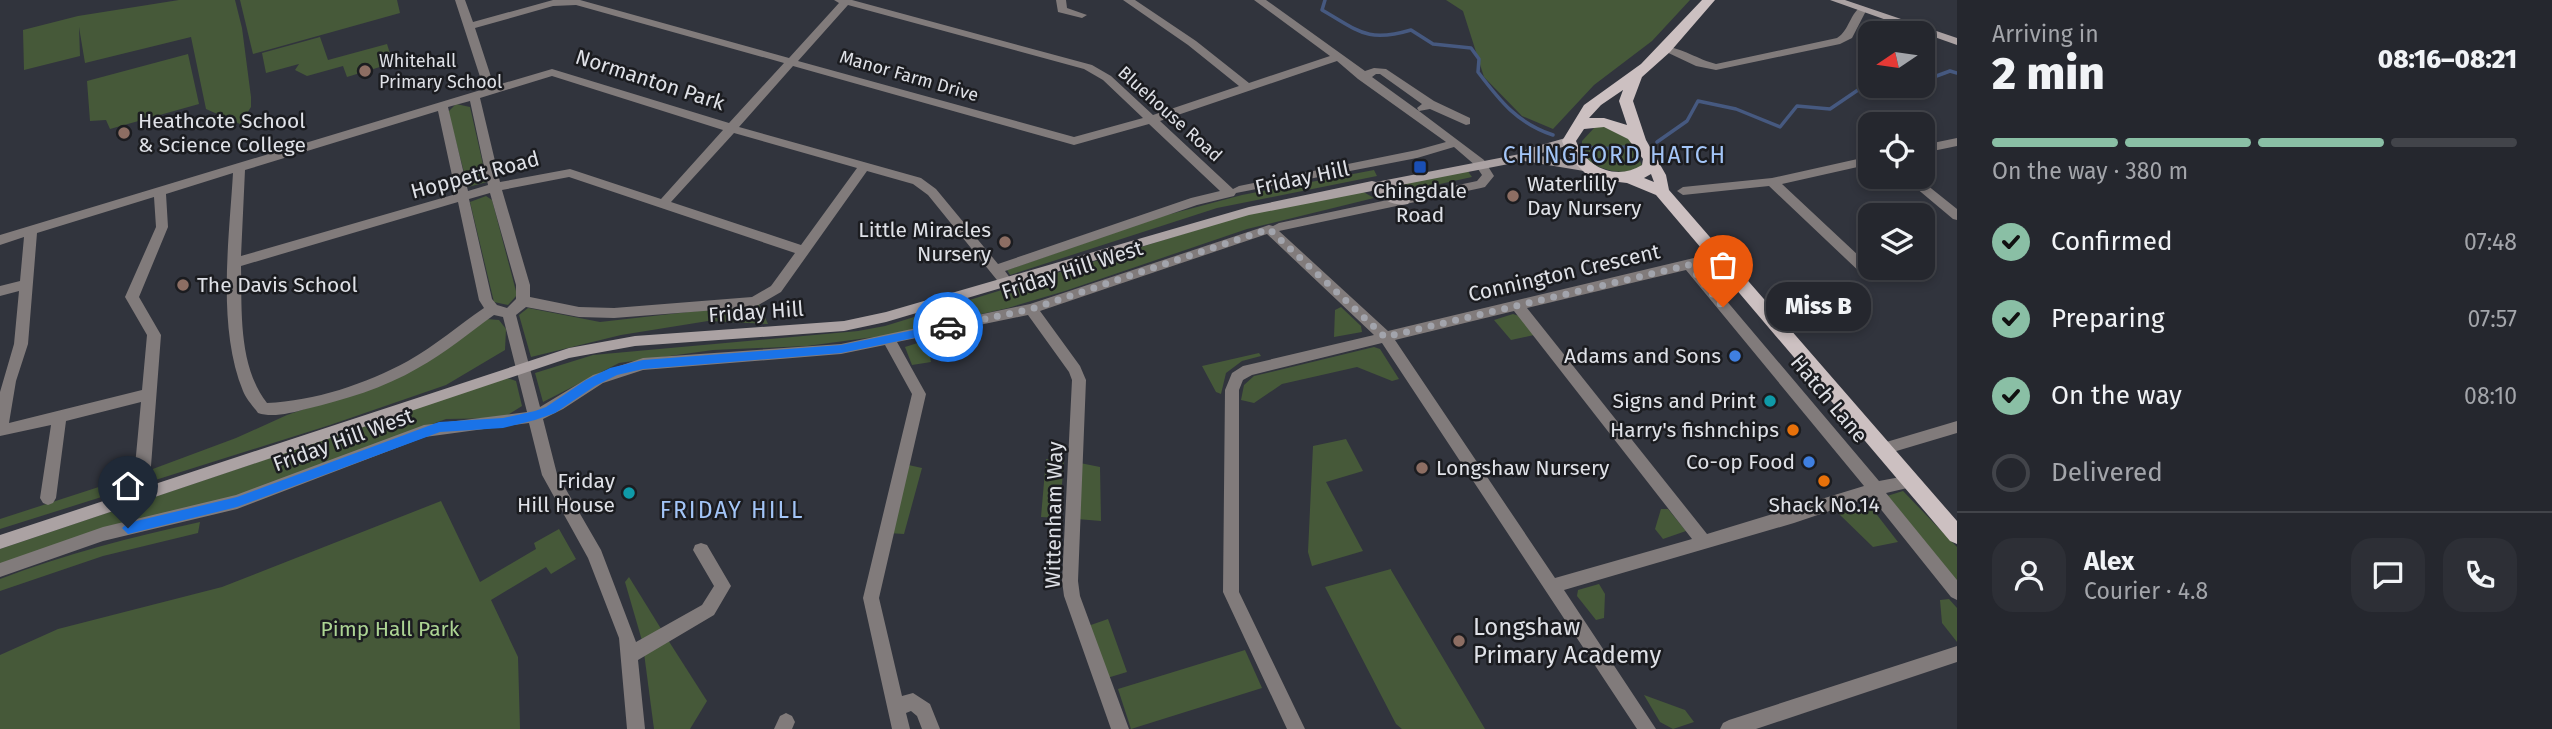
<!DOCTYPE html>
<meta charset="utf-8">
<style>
body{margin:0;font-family:"Fira Sans",sans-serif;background:#2d2f36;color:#f1f3f6;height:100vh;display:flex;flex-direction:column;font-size:26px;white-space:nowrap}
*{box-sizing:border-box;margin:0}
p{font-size:23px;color:#a3a5aa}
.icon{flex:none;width:38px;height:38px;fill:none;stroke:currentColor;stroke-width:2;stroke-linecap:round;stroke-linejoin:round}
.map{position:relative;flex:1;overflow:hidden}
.sheet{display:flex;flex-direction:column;background:#25272e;width:595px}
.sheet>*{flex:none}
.needle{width:46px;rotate:257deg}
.buttons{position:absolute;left:1858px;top:21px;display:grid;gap:14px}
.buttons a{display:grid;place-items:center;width:77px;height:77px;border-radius:14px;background:#25272e;box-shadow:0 4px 10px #0003,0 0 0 2px #42444a;font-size:35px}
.pin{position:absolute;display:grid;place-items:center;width:60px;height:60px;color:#fff;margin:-72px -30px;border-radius:50% 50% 50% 0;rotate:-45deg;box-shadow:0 0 7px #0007}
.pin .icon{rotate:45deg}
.courier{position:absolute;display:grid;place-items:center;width:70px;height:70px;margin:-35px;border:5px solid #1a73e8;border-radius:50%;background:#fff;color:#222;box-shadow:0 2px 9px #0007}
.bubble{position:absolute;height:49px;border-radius:21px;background:#25272e;box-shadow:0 4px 10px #0003,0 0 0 2px #42444a;font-size:23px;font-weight:800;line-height:49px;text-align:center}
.head em{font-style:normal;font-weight:800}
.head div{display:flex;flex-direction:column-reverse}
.head{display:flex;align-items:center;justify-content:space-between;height:119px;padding:0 35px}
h1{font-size:46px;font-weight:800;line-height:52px}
.bar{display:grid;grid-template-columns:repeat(4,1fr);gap:10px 7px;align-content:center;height:84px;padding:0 35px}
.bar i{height:9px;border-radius:5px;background:#42444a}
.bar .active{background:#8abfa5}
.bar p{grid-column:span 4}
.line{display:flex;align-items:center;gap:18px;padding:0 35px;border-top:2px solid #42444a}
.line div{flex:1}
.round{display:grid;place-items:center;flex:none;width:74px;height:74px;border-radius:21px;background:#2d2f36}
ol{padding:0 35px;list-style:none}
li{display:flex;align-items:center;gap:21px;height:77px}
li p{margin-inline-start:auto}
li .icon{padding:7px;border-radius:50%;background:#8abfa5;color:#111;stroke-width:4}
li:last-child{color:#a3a5aa}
li i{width:38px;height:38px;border:4px solid #42444a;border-radius:50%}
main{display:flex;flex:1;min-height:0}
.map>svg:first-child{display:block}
</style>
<main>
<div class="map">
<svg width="1957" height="729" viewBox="0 0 1957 729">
<rect width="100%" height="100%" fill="#31343d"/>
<g fill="#465939">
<polygon points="179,0 235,0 242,28 251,97 251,107 240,124 206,109 191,37 85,63 79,27 80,56 24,70 23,30 78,16"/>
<polygon points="240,0 397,0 400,13 253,54"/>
<polygon points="1446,0 1690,0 1652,41 1594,85 1553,129 1522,116 1484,77 1463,11"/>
<polygon points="320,37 328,60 387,44 393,63 347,77 343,66 307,76 295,70 299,64 266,73 262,53"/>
<polygon points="188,54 199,104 110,129 106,120 90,121 87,81"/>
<polygon points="456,104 470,107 487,182 468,187 448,112"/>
<path d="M1608,126L1628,137L1642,165C1625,179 1599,169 1582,158V141L1595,127Z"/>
<polygon points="1374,170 1377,176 1217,208 1010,275 1007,270 1163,216 1242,195"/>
<polygon points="1467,170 1472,177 1394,194 1380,185"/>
<polygon points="1360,190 1374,198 1247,229 1065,291 1008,308 889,335 807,346 713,350 619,363 543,402 535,373 593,355 858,331 885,326 1248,214"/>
<polygon points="486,196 492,200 517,295 508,305 494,302 470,202"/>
<polygon points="759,304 768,324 708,321 621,335 531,357 519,315 528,308 600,322"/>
<polygon points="1341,307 1361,326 1362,332 1334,337 1335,310"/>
<polygon points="1513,314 1519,316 1534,335 1511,340 1494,320"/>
<polygon points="486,319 499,320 506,329 505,350 446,385 330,425 0,529 0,519 142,473 236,438 287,415 393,379"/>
<polygon points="927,340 931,362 912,365 905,347"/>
<polygon points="1374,347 1380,349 1399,379 1392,381 1357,367 1282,384 1254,403 1241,400 1244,385 1254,376"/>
<polygon points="1259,353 1261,356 1242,361 1226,373 1221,394 1216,392 1202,366"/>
<polygon points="507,378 516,381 522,406 503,418 446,419 217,503 0,565 0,549"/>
<polygon points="1346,439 1363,471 1326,482 1363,551 1312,566 1308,552 1313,446"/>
<polygon points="1046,459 1064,461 1059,518 1041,517"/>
<polygon points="1080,463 1100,467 1101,521 1077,519"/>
<polygon points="904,464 922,468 904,534 888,533"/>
<polygon points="1903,491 1957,547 1957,581 1887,496"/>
<polygon points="441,501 480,582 536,549 534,543 559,529 576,559 551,574 546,567 491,600 518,657 520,729 0,729 0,655 58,629 222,587"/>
<polygon points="1865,506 1874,511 1898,542 1873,547 1838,513"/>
<polygon points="1661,509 1668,509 1686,531 1663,539 1655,529"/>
<path d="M200,522L198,533L103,556L0,591V579C65,554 132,537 200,522Z"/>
<polygon points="1391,569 1391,570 1485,729 1402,729 1396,724 1325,587"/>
<polygon points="629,577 663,632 643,644 625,582"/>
<polygon points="1599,584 1605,594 1604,618 1596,620 1577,596 1578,590"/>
<polygon points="1949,599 1957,608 1957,642 1942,623 1940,600"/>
<polygon points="1108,619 1127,672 1107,678 1088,626"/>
<polygon points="668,640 707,701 690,729 654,729 644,653"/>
<polygon points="1245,650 1262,688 1131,729 1118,689"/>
<polygon points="1644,695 1685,710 1694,722 1673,729 1660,722"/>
</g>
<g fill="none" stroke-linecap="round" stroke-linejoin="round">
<g stroke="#465980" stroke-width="3.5">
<path d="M1325,0L1322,10C1359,31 1367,43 1411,30L1433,44L1471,48L1479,59L1478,72C1500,101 1517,123 1553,135"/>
<polyline points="1923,81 1950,71 1957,73"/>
<polyline points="1657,142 1687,121 1698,101 1736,109 1780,127 1797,106 1830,109 1858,90 1911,86"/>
<polyline points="1586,146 1597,149 1628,147"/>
</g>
<g fill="#817b7b" fill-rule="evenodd">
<path d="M455,0H465L473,22L553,0H580L789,58L839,3L834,0H852L1092,65L1111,76L1153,115L1239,86L1188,45L1123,0H1135L1196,41L1249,83L1330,56L1254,0H1266L1365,71L1374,68L1386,69L1434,101L1470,118V124L1466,125L1430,109L1419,111L1484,160L1494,176L1485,187L1481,188L1279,231L1388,331L1719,252L1724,254L1725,257L1724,260L1698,267L1879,481L1911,475L1916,476L1919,481L1916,486L1886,493L1957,580V600L1951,597L1871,497L1794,523L1564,590L1656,729H1637L1382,343L1252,375L1243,380L1239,390V592L1305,729H1287L1223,592L1225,390L1232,373L1243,366L1374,335L1267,234L1040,311L1080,366L1086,380L1078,581L1080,596L1129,729H1111L1064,596L1062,581L1072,380L1069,372L1028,315L897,342L926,394L879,598L902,696L913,693L930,704L940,729H922L917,716L911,711L906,713L910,729H892L863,598L912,394L885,345L841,354L643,370L603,383L563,409L543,419L557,474L601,550L636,642L702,605L714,586L693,550L695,545L701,543L707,545L731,586L714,615L638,660L645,729H627L619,638L588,558L542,475L529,423L425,437L237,509L103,541L0,577V563L103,527L236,495L424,425L527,412L503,317L494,315C469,333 445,353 418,368C384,388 344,400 306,409C291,413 272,418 258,413C253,406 246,399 243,391C217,327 229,241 233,173L166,194L168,227L139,297L161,335L151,466L148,471L143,472L138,471L135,466L141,402L66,421L56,498L53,503L48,505L43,503L40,498L51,425L0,436V392L14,344L19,291L0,296V286L20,281L24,237L0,245V235L484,89ZM576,5L784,63L729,123L552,69L494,86L475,28L553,6ZM848,5L1084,69L1103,80L1143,118L1074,137L798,61ZM1337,61L1358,79L1446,142L1417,150L1239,186L1233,189L1160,121ZM793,66L1074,145L1149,124L1220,191L1191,198L998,264L936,189L921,178L739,127ZM1376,74H1380L1422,104L1417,108L1419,111L1372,77ZM552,76L723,130L661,199L570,169L500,182L480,98ZM470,101L488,185L468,191L448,107ZM438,111L456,194L241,256L245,170ZM734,133L857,168L801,245L671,202ZM1454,147L1476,166L1482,175L1477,181L1279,223L1273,226L1269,225L1030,304L841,344L643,358L593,375L540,407L516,315L526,307L579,317L614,318L755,307L781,292L867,171L913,184L928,195L1001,285L1006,287L1013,282L1005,271L1197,205L1234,196L1236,193L1417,158ZM569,177L795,253L771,286L752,297L614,308L579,307L530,297V285L502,190ZM490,193L516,285V299L507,308L497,305L492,299L469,199ZM154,197L156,227L125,297L147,335L142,390L9,423L16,381L28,344L37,233ZM458,202L479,300L484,308C459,325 435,346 408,361C366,384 314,401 267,403C238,366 242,310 241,266ZM1686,270L1864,486L1707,534L1527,308ZM1514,311L1692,539L1555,578L1395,340Z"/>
<polygon points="1056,0 1066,0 1067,8 1087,15 1082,18 1058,12"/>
<path d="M1862,6L1867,9L1852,38L1840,44L1716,70L1696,66L1660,49L1661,47C1678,45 1698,60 1716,64L1837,38C1849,31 1850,13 1862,6Z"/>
<polygon points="1957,138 1957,146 1923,153 1923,145"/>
<polygon points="1871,156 1871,164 1782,184 1874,270 1876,273 1869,278 1864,276 1769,186 1683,195 1677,191 1683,187 1772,178"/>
<polygon points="1903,177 1917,177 1957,209 1957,220 1953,219"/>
<polygon points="1957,421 1957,433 1883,455 1878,453 1876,449 1878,445 1883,443"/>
<polygon points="1957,646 1957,662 1756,729 1720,729 1723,723 1729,720"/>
<polygon points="786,713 792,716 795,722 792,729 774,729 780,716"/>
</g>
<g fill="#aba2a3" fill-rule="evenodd">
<polygon points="1830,0 1845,0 1957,38 1957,45"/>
<path d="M1569,137L1575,141L1573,144L1535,155L1588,164L1590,167L1588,170L1584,171L1524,161L1386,188L1395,195L1408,198L1410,201L1408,204C1394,207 1383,199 1372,191L1249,215L886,322L844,331L635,346L569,358L0,549V535L569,348L635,336L844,321L886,312L1249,207L1372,181L1376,182L1520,154L1527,149Z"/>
</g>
<path fill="#ccc0c1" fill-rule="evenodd" d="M1702,0H1715L1670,52L1642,77L1633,101L1646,140L1666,175L1669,190L1957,521V544L1950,541L1656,195L1627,183L1602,180L1585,173L1568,156L1562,141L1584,105L1641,64ZM1623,90L1619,101L1627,125L1604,118H1589L1601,105ZM1604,127L1628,139L1643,159L1642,165C1617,181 1586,168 1576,141L1584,129ZM1651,174L1654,182L1644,178Z"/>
</g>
<polygon fill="#1a73e8" points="948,323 953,327 952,330 841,353 643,369 617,375 595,386 555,413 535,420 503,428 440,432 237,507 128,534 122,528 128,523 237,497 439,422 503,418 535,411 546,407 586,380 610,368 643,360 841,345"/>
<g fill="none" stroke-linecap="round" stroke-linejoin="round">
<polyline stroke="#a2a4ac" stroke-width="7" stroke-dasharray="0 12.6" points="948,327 1031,309 1269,229 1385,337 1689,265 1723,307"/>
</g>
<g fill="#8d6e63" stroke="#1b1c20" stroke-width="2.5">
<circle cx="365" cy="71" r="7"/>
<circle cx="124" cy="133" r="7"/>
<circle cx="1513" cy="196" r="7"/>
<circle cx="1005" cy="242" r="7"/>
<circle cx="183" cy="285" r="7"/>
<circle cx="1422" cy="468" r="7"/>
<circle cx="1459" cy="641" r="7"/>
</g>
<rect fill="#1a4fb4" stroke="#1b1c20" stroke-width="2.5" x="1413" y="160" width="14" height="14" rx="3.5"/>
<g fill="#3f7fe0" stroke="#1b1c20" stroke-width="2.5">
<circle cx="1735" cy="356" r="7"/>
<circle cx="1809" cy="462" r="7"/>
</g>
<g fill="#0f9aa8" stroke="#1b1c20" stroke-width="2.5">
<circle cx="1770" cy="401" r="7"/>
<circle cx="629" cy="493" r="7"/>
</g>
<g fill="#e8710a" stroke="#1b1c20" stroke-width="2.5">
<circle cx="1793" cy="430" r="7"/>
<circle cx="1824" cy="481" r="7"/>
</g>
<g text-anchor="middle" stroke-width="5" stroke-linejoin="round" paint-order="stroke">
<g font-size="18" fill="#dfe1e7" stroke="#1b1c20" text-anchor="start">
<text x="379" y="67">Whitehall<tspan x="379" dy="21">Primary School</tspan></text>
</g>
<g font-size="18" fill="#dfe1e7" stroke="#1b1c20">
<text transform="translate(909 76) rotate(16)" y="6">Manor Farm Drive</text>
<text transform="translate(1170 114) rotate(42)" y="6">Bluehouse Road</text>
</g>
<g font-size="21" fill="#dfe1e7" stroke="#1b1c20">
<text transform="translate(650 80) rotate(18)" y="7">Normanton Park</text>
<text transform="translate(475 175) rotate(-15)" y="7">Hoppett Road</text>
<text transform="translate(1302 178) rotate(-12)" y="7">Friday Hill</text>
<text transform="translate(1072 270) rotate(-18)" y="7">Friday Hill West</text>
<text transform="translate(1564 273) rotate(-13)" y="7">Connington Crescent</text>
<text transform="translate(756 312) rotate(-4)" y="7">Friday Hill</text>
<text transform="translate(1829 399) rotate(50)" y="7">Hatch Lane</text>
<text transform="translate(343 440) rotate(-20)" y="7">Friday Hill West</text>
<text transform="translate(1054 515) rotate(-89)" y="7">Wittenham Way</text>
</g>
<g font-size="21" fill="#dfe1e7" stroke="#1b1c20" text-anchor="end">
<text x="138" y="128" text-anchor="start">Heathcote School<tspan x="138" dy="24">&amp; Science College</tspan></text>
<text x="1527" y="191" text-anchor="start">Waterlilly<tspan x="1527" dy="24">Day Nursery</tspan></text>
<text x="1420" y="198" text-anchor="middle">Chingdale<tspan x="1420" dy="24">Road</tspan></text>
<text x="991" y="237">Little Miracles<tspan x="991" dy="24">Nursery</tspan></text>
<text x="197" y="292" text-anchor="start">The Davis School</text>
<text x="1721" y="363">Adams and Sons</text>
<text x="1756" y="408">Signs and Print</text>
<text x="1779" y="437">Harry's fishnchips</text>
<text x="1795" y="469">Co-op Food</text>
<text x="1436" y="475" text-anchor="start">Longshaw Nursery</text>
<text x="615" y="488">Friday<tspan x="615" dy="24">Hill House</tspan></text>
<text x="1824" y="512" text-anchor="middle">Shack No.14</text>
</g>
<g font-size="21" fill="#acd493" stroke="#1b1c20">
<text x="390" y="636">Pimp Hall Park</text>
</g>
<g font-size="23" letter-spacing="2" fill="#a3c5f7" stroke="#1b1c20">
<text x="1615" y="163">CHINGFORD HATCH</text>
<text x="732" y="518">FRIDAY HILL</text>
</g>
<g font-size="24" fill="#dfe1e7" stroke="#1b1c20" text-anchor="start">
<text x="1473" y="635">Longshaw<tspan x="1473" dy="28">Primary Academy</tspan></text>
</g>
</g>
</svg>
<div class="buttons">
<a><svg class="needle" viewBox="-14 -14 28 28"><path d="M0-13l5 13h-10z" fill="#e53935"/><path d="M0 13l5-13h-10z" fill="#a3a5aa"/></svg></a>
<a><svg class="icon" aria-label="locate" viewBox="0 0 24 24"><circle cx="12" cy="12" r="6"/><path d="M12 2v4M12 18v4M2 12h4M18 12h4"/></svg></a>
<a><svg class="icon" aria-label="layers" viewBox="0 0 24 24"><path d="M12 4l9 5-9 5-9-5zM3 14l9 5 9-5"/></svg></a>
</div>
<div class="pin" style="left:1723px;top:307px;background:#ea580c"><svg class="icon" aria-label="bag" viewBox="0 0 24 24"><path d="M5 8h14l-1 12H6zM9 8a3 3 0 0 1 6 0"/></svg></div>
<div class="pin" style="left:128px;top:528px;background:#1f2937"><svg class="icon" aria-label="home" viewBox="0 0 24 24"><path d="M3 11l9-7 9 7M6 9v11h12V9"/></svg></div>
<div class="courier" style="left:948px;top:327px"><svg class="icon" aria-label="car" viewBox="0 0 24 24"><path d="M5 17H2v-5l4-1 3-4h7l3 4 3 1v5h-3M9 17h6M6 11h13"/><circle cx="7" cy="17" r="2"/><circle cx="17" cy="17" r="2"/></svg></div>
<div class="bubble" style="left:1766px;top:282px;width:105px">Miss B</div>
</div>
<section class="sheet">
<div class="head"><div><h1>2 min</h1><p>Arriving in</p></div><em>08:16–08:21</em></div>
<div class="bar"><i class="active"></i><i class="active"></i><i class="active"></i><i></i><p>On the way · 380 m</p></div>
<ol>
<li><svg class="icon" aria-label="check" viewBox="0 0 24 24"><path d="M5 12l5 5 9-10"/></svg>Confirmed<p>07:48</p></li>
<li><svg class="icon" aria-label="check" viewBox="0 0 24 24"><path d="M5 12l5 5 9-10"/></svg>Preparing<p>07:57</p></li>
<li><svg class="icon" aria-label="check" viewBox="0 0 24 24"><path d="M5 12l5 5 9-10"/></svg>On the way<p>08:10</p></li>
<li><i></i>Delivered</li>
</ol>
<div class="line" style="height:126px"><a class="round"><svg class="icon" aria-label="person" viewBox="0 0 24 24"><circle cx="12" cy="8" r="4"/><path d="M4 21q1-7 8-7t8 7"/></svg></a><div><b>Alex</b><p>Courier · 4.8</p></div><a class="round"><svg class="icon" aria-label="chat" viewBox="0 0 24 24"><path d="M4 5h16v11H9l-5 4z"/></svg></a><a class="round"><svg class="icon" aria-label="phone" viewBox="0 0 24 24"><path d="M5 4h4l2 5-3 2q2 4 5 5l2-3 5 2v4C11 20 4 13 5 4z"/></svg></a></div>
</section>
</main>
